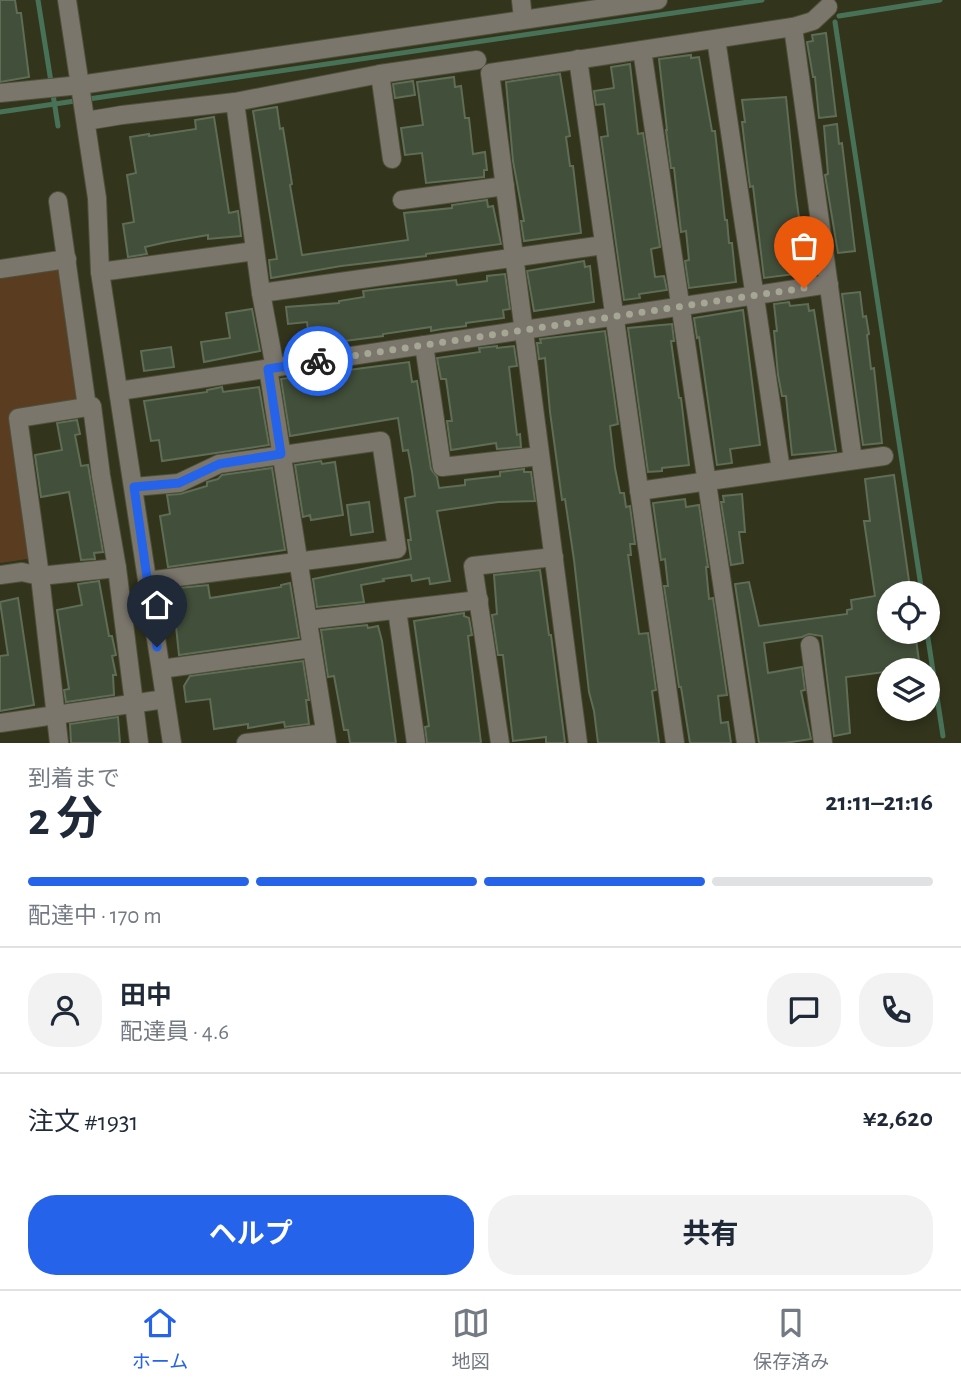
<!DOCTYPE html>
<html lang="ja">
<meta charset="utf-8">
<style>
body{margin:0;font-family:"Alegreya Sans","Noto Sans JP",sans-serif;background:#f2f2f3;color:#1f2937;height:100vh;display:flex;flex-direction:column;font-size:26px;white-space:nowrap}
*{box-sizing:border-box;margin:0}
p{font-size:23px;color:#747a83}
.icon{flex:none;width:38px;height:38px;fill:none;stroke:currentColor;stroke-width:2;stroke-linecap:round;stroke-linejoin:round}
.map{position:relative;height:743px;overflow:hidden}
.sheet{display:flex;flex-direction:column;background:#fff;flex:1}
.sheet>*{flex:none}
.controls{position:absolute;left:877px;top:581px;display:grid;gap:14px}
.controls a{display:grid;place-items:center;width:63px;height:63px;border-radius:50%;background:#fff;box-shadow:0 4px 10px #0003;font-size:35px}
.pin{position:absolute;display:grid;place-items:center;width:60px;height:60px;color:#fff;margin:-72px -30px;border-radius:50% 50% 50% 0;rotate:-45deg;box-shadow:0 0 7px #0007}
.pin .icon{rotate:45deg}
.courier{position:absolute;display:grid;place-items:center;width:70px;height:70px;margin:-35px;border:5px solid #2563eb;border-radius:50%;background:#fff;color:#222;box-shadow:0 2px 9px #0007}
.overview em{font-style:normal;font-weight:700}
.overview div{display:flex;flex-direction:column-reverse}
.overview{display:flex;align-items:center;justify-content:space-between;height:119px;padding:0 28px}
h1{font-size:46px;font-weight:700;line-height:52px}
.bar{display:grid;grid-template-columns:repeat(4,1fr);gap:10px 7px;align-content:center;height:84px;padding:0 28px}
.bar i{height:9px;border-radius:5px;background:#e0e1e3}
.bar .selected{background:#2563eb}
.bar p{grid-column:span 4}
.line{display:flex;align-items:center;gap:18px;padding:0 28px;border-top:2px solid #e0e1e3}
.line div{flex:1}
.round{display:grid;place-items:center;flex:none;width:74px;height:74px;border-radius:28px;background:#f2f2f3}
.button{display:flex;gap:14px;margin-top:auto;padding:14px 28px}
.button a{flex:1;height:80px;border-radius:28px;background:#2563eb;color:#fff;font-size:28px;font-weight:700;line-height:80px;text-align:center}
.button a+a{background:#f2f2f3;color:#1f2937}
.dock{display:flex;justify-content:space-around;align-items:center;height:98px;border-top:2px solid #e0e1e3;background:#fff;font-size:19px;color:#747a83}
.dock a{display:grid;justify-items:center;gap:4px}
.dock .selected{color:#2563eb}
.map>svg:first-child{display:block}
</style>
<div class="map">
<svg width="961" height="743" viewBox="0 0 961 743">
<rect width="100%" height="100%" fill="#33341c"/>
<polygon fill="#5a3d21" points="55,265 62,269 79,397 75,403 10,413 31,553 27,559 0,563 0,274"/>
<g fill="none" stroke-linecap="round" stroke-linejoin="round">
<g stroke="#487258" stroke-width="5">
<polyline points="38,0 58,126"/>
<polyline points="839,16 940,0"/>
<polyline points="835,22 922,593"/>
<polyline points="0,112 762,0"/>
<polyline points="927,632 943,736"/>
</g>
</g>
<g fill="#424f3a" stroke="#5f6c56" stroke-width="2">
<polygon points="0,0 15,0 17,13 21,13 29,77 0,82"/>
<polygon points="826,33 836,116 819,118 815,77 813,77 807,42 813,41 812,35"/>
<polygon points="691,55 691,58 699,57 712,131 715,131 725,220 727,220 729,243 732,243 736,282 689,288 685,261 689,260 686,231 681,232 674,168 671,168 666,130 667,130 659,59"/>
<polygon points="630,64 638,134 643,133 660,247 651,249 655,277 664,276 667,290 639,294 640,298 624,300 601,137 608,136 604,104 596,105 594,91 614,88 611,67"/>
<polygon points="560,74 570,136 566,137 570,166 573,166 581,233 524,241 521,221 524,221 513,161 506,82"/>
<polygon points="454,77 455,87 461,86 465,118 469,118 473,154 485,152 487,170 484,170 484,177 426,183 422,153 405,155 401,128 423,125 417,82"/>
<polygon points="413,81 415,95 395,98 393,84"/>
<polygon points="786,97 796,196 806,268 802,268 803,273 764,278 753,186 750,187 748,172 742,122 745,122 742,100"/>
<polygon points="277,107 280,129 283,128 292,184 290,185 302,255 408,240 404,213 452,208 452,205 487,200 488,207 493,206 501,244 426,254 426,256 341,266 271,278 269,260 277,259 253,111"/>
<polygon points="214,117 229,213 238,211 241,236 208,239 208,235 167,242 145,247 147,254 128,257 123,224 134,222 127,175 136,173 130,137 149,134 149,136 196,129 195,120"/>
<polygon points="837,124 839,144 842,143 855,251 838,253 825,175 828,174 824,126"/>
<polygon points="584,261 585,267 590,266 594,302 534,311 527,271"/>
<polygon points="505,274 510,309 503,310 504,318 466,323 466,326 442,329 431,331 431,327 383,334 383,336 336,342 337,346 310,348 307,322 288,324 286,307 339,303 339,301 364,297 363,291 388,288 456,280 457,285 487,281 487,276"/>
<polygon points="860,292 863,317 866,316 869,334 867,335 871,369 874,368 882,443 863,445 842,294"/>
<polygon points="789,302 790,306 808,304 809,311 814,310 836,451 792,455 786,396 782,396 778,375 774,331 777,331 774,304"/>
<polygon points="252,309 260,351 204,362 201,342 230,338 226,313"/>
<polygon points="743,310 760,445 730,449 732,463 717,465 699,337 697,338 694,318"/>
<polygon points="672,324 674,341 671,341 679,398 681,398 689,465 662,468 662,471 648,472 628,328"/>
<polygon points="605,331 618,424 610,426 615,468 620,493 624,493 626,507 630,506 635,544 630,544 631,555 628,555 639,634 648,633 656,690 652,691 659,743 598,743 594,711 589,692 574,560 565,499 562,500 550,412 545,358 539,359 537,343 541,343 540,339"/>
<polygon points="497,346 497,348 514,346 517,366 509,367 517,435 520,434 521,447 497,449 496,443 451,450 447,421 452,421 446,379 441,379 437,358 480,352 479,348"/>
<polygon points="171,347 174,367 144,371 141,351"/>
<polygon points="409,362 412,382 417,381 431,469 437,477 439,488 465,485 465,480 500,476 500,472 524,469 524,472 531,472 535,501 498,502 437,511 450,581 430,584 429,578 412,581 411,575 383,579 384,581 361,585 364,602 317,607 313,579 411,559 408,540 411,540 405,498 415,496 412,472 408,450 403,451 398,418 290,436 281,379 295,377 296,380 326,376 326,373"/>
<polygon points="222,387 223,392 259,387 269,445 162,461 159,440 151,441 144,401 207,392 207,390"/>
<polygon points="77,420 80,434 75,435 81,466 88,465 103,552 94,553 95,559 81,560 69,492 41,497 35,455 62,450 57,423"/>
<polygon points="321,461 322,464 335,462 343,515 311,520 310,515 303,517 295,465"/>
<polygon points="272,468 285,550 168,567 160,516 170,514 167,495 180,494 207,486 207,482 218,479 222,475"/>
<polygon points="894,475 910,588 889,591 889,632 915,632 919,661 907,663 908,669 846,677 850,733 834,736 822,636 809,634 802,637 764,643 768,673 802,667 805,690 801,691 811,739 785,743 759,743 735,584 749,582 759,626 847,614 847,610 852,609 851,600 875,596 864,521 870,521 865,479"/>
<polygon points="742,494 745,532 739,532 743,563 731,565 721,502 724,502 723,496"/>
<polygon points="685,499 686,507 699,505 708,567 706,567 709,599 713,598 727,695 718,696 721,723 728,722 731,743 690,743 681,687 679,687 664,586 668,586 665,559 661,560 653,503"/>
<polygon points="369,502 373,532 351,535 347,505"/>
<polygon points="540,570 549,635 551,635 565,743 546,743 546,737 513,741 503,655 498,655 492,615 497,614 494,575"/>
<polygon points="99,581 109,636 112,636 116,655 112,656 116,675 113,675 114,695 66,702 64,690 69,689 57,610 82,605 78,584"/>
<polygon points="290,583 299,638 179,655 174,607 178,606 177,600 181,599 179,588 208,585 210,598 281,587 281,585"/>
<polygon points="18,598 34,705 0,711 0,656 8,655 0,602"/>
<polygon points="464,613 464,616 469,618 472,635 468,636 481,743 427,743 425,727 429,726 414,621"/>
<polygon points="367,625 368,628 378,626 382,641 396,743 350,743 348,730 344,730 334,676 328,677 321,630"/>
<polygon points="303,661 309,700 306,700 309,724 285,727 284,722 248,728 248,724 214,729 210,699 186,702 184,686 190,676"/>
<polygon points="118,717 120,743 71,743 70,724"/>
</g>
<g fill="none" stroke-linecap="round" stroke-linejoin="round">
<g stroke="#4f503a" stroke-width="20">
<g id="minor">
<polyline points="67,0 97,198 100,272 172,743"/>
<polyline points="521,0 523,19"/>
<polyline points="793,27 853,460"/>
<polyline points="716,39 781,470"/>
<polyline points="642,50 746,743"/>
<polyline points="578,59 675,743"/>
<polyline points="380,74 392,159"/>
<polyline points="0,93 80,85 658,0"/>
<polyline points="235,102 261,293 275,368"/>
<polyline points="86,121 122,115 235,102 380,74 477,60"/>
<polyline points="402,200 505,186"/>
<polyline points="58,201 87,407 92,406 101,476 117,568 139,743"/>
<polyline points="0,269 67,259"/>
<polyline points="100,272 255,251"/>
<polyline points="261,293 604,245"/>
<polyline points="424,345 442,467 540,456"/>
<polyline points="268,368 327,743"/>
<polyline points="119,391 829,284"/>
<polyline points="134,487 179,483 219,464 381,441 397,549 147,581"/>
<polyline points="639,491 884,456"/>
<polyline points="0,575 22,572 40,576 117,568"/>
<polyline points="397,610 416,743"/>
<polyline points="308,620 479,600"/>
<polyline points="810,645 823,743"/>
<polyline points="161,669 312,648"/>
<polyline points="0,723 165,699"/>
<polyline points="59,743 40,576 18,418 87,407"/>
<polyline points="246,743 325,733"/>
<polyline points="500,743 473,566 554,557"/>
<polyline points="578,743 490,73 793,27 813,21 828,7"/>
</g>
</g>
<use href="#minor" stroke="#7b766c" stroke-width="18"/>
</g>
<g fill="none" stroke-linecap="round" stroke-linejoin="round">
<polyline stroke="#a5a694" stroke-width="7" stroke-dasharray="0 12.6" points="318,361 804,288"/>
<polyline stroke="#2563eb" stroke-width="9" points="157,647 134,487 179,483 219,464 281,454 268,369 318,361"/>
</g>
</svg>
<div class="controls">
<a><svg class="icon" aria-label="locate" viewBox="0 0 24 24"><circle cx="12" cy="12" r="6"/><path d="M12 2v4M12 18v4M2 12h4M18 12h4"/></svg></a>
<a><svg class="icon" aria-label="layers" viewBox="0 0 24 24"><path d="M12 4l9 5-9 5-9-5zM3 14l9 5 9-5"/></svg></a>
</div>
<div class="pin" style="left:804px;top:288px;background:#ea580c"><svg class="icon" aria-label="bag" viewBox="0 0 24 24"><path d="M5 8h14l-1 12H6zM9 8a3 3 0 0 1 6 0"/></svg></div>
<div class="pin" style="left:157px;top:647px;background:#1f2937"><svg class="icon" aria-label="home" viewBox="0 0 24 24"><path d="M3 11l9-7 9 7M6 9v11h12V9"/></svg></div>
<div class="courier" style="left:318px;top:361px"><svg class="icon" aria-label="bike" viewBox="0 0 24 24"><circle cx="6" cy="16" r="4"/><circle cx="18" cy="16" r="4"/><path d="M6 16l4-8h5l3 8M10 8l3 8H6M13 5h3"/></svg></div>
</div>
<section class="sheet">
<div class="overview"><div><h1>2 分</h1><p>到着まで</p></div><em>21:11–21:16</em></div>
<div class="bar"><i class="selected"></i><i class="selected"></i><i class="selected"></i><i></i><p>配達中 · 170 m</p></div>
<div class="line" style="height:126px"><a class="round"><svg class="icon" aria-label="person" viewBox="0 0 24 24"><circle cx="12" cy="8" r="4"/><path d="M4 21q1-7 8-7t8 7"/></svg></a><div><b>田中</b><p>配達員 · 4.6</p></div><a class="round"><svg class="icon" aria-label="chat" viewBox="0 0 24 24"><path d="M4 5h16v11H9l-5 4z"/></svg></a><a class="round"><svg class="icon" aria-label="phone" viewBox="0 0 24 24"><path d="M5 4h4l2 5-3 2q2 4 5 5l2-3 5 2v4C11 20 4 13 5 4z"/></svg></a></div>
<div class="line" style="height:91px"><div>注文 #1931</div><b>¥2,620</b></div>
<div class="button"><a>ヘルプ</a><a>共有</a></div>
</section>
<nav class="dock">
<a class="selected"><svg class="icon" aria-label="home" viewBox="0 0 24 24"><path d="M3 11l9-7 9 7M6 9v11h12V9"/></svg>ホーム</a>
<a><svg class="icon" aria-label="map" viewBox="0 0 24 24"><path d="M3 6l6-2 6 2 6-2v14l-6 2-6-2-6 2zM9 4v14M15 6v14"/></svg>地図</a>
<a><svg class="icon" aria-label="saved" viewBox="0 0 24 24"><path d="M7 4h10v16l-5-4-5 4z"/></svg>保存済み</a>
</nav>
